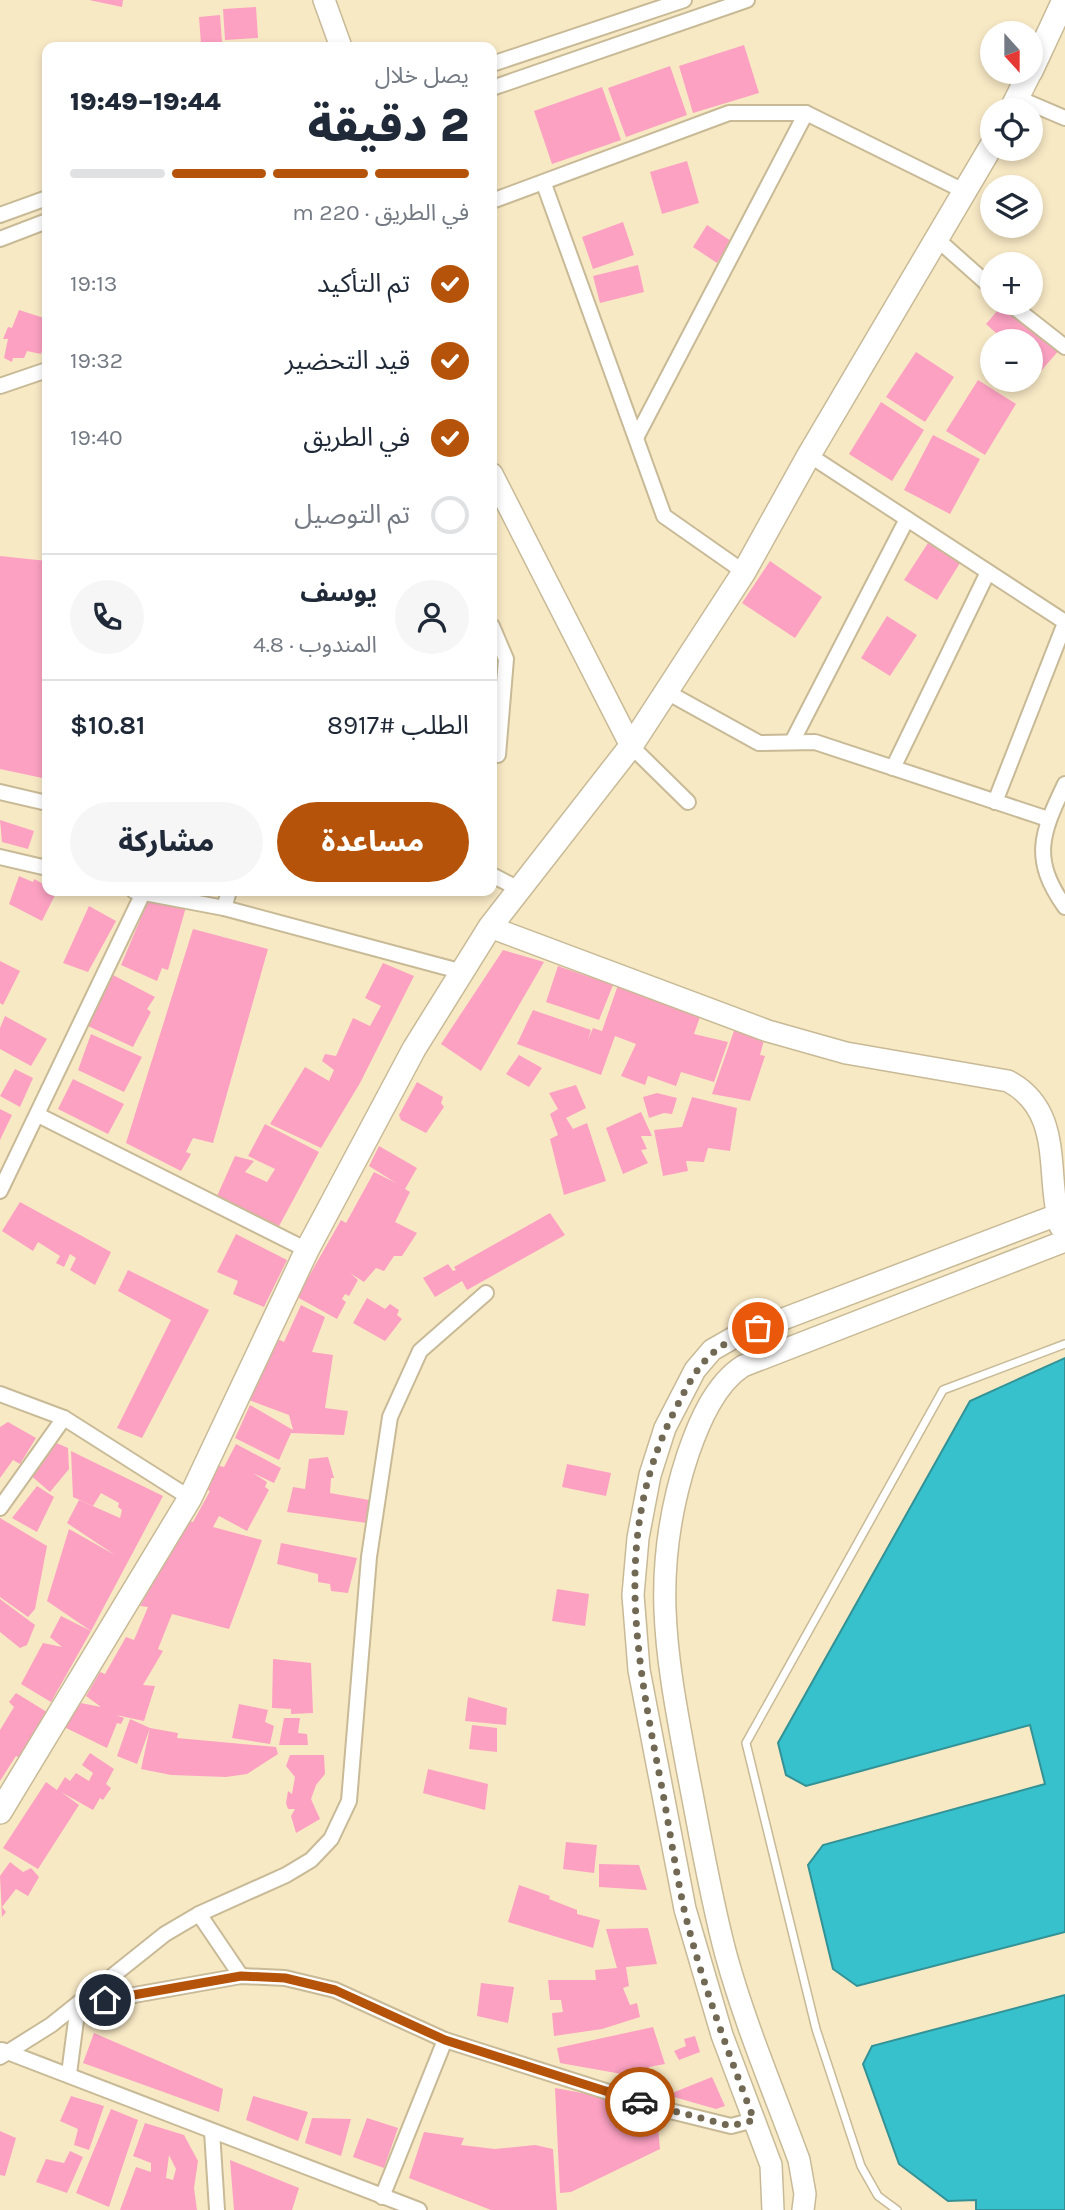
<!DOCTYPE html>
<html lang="ar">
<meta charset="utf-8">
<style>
body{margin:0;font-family:Karla,"Noto Sans Arabic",sans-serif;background:#f6f6f7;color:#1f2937;direction:rtl;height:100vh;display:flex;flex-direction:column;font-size:26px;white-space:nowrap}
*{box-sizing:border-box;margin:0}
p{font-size:23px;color:#747a83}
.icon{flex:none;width:38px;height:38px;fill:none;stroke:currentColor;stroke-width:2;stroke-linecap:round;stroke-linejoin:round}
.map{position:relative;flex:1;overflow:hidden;direction:ltr}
.details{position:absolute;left:42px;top:42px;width:455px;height:854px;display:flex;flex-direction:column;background:#fff;border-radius:14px;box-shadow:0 4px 10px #0003;direction:rtl}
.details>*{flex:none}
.needle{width:46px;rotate:159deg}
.fabs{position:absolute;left:980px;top:21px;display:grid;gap:14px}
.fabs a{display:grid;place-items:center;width:63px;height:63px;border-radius:50%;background:#fff;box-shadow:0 4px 10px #0003;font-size:35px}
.pin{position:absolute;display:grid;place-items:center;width:60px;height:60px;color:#fff;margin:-30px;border:4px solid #fff;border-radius:50%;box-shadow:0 2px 7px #0007}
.courier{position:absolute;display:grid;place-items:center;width:70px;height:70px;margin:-35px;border:5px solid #b45309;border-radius:50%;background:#fff;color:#222;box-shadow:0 2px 9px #0007}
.overview em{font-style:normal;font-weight:800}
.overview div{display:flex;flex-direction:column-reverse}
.overview{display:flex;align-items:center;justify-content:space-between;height:119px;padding:0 28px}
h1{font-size:46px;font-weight:800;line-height:52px}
.bar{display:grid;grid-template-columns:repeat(4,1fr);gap:10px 7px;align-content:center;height:84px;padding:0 28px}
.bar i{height:9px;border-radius:5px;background:#e0e1e3}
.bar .selected{background:#b45309}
.bar p{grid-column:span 4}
.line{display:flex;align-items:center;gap:18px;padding:0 28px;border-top:2px solid #e0e1e3}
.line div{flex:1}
.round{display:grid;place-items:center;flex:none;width:74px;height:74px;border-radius:37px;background:#f6f6f7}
ol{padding:0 28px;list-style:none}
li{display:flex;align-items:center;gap:21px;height:77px}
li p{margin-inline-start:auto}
li .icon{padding:7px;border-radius:50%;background:#b45309;color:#fff;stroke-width:4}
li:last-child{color:#747a83}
li i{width:38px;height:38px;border:4px solid #e0e1e3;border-radius:50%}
.cta{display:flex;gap:14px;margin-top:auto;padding:14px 28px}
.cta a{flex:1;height:80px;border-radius:42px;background:#b45309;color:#fff;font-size:28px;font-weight:800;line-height:80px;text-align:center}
.cta a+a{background:#f6f6f7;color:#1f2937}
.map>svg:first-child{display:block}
</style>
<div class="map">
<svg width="1065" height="2210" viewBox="0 0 1065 2210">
<rect width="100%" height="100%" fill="#f8e9c5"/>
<g fill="#37c1cc" stroke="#339296" stroke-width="2">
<polygon points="1065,1358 1065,1932 857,1986 833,1969 808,1865 823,1845 1045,1784 1030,1725 806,1786 786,1775 778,1743 970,1401"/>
<polygon points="1065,1995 1065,2210 976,2210 976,2200 948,2201 899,2164 863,2064 872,2046"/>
</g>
<g fill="#fca1c2" fill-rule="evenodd">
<polygon points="89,0 123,0 122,7"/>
<polygon points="256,7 258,38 225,40 223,9"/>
<polygon points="220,15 222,42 201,44 199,17"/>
<polygon points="744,45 759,93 693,113 679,66"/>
<polygon points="670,66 687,115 626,137 608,88"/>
<polygon points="602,87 621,140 552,164 534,111"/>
<polygon points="687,161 699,203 662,214 650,172"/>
<polygon points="623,222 634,255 593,269 582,237"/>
<polygon points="707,225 731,241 717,263 693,247"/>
<polygon points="638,265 644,292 600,303 593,276"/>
<polygon points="1004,303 1061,348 1040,372 1031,364 1031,341 1005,341 986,324"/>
<polygon points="19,310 47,319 47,333 41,354 27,351 24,358 13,358 12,362 4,358 8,339 3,339 8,327 12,328"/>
<polygon points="916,352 954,377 925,422 886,397"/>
<polygon points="978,380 1016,404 985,455 946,431"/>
<polygon points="881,402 924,430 892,481 849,454"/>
<polygon points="933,435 980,459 950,514 904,490"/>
<polygon points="928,543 960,563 937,600 904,580"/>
<polygon points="0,556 47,561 47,779 0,769"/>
<polygon points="770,561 822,597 795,638 742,603"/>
<polygon points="887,616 917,635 890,676 861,658"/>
<polygon points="0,820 34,831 28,849 2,842"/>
<polygon points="19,876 33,882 34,879 47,886 47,891 57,891 42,921 9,904"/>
<polygon points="144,896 186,907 168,970 162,968 157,981 121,965 140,920 136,915"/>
<polygon points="89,906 116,921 88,972 63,963"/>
<polygon points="193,929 268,949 213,1143 193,1138 186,1152 191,1154 181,1171 126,1143"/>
<polygon points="503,950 544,962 481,1071 441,1044"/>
<polygon points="0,961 20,971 3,1005 0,1003"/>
<polygon points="383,963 414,976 360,1083 321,1148 270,1124 305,1067 329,1081 334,1070 322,1061 325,1054 336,1056 353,1018 370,1026 381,1006 365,998"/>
<polygon points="558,966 613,985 599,1020 546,1002"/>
<polygon points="111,974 155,997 147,1009 151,1012 133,1047 88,1026"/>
<polygon points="618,985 701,1014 694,1034 728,1042 714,1082 681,1072 676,1086 648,1076 645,1085 621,1076 636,1044 615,1036 601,1075 517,1044 533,1010 591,1030 588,1040 593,1028 602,1031"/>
<polygon points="5,1016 47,1039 31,1066 0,1049 0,1028"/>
<polygon points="735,1028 764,1040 760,1055 765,1056 750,1101 712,1094"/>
<polygon points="91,1034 142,1057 124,1092 78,1070"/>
<polygon points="519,1055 542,1068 529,1087 506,1074"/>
<polygon points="15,1069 33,1078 20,1107 0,1096"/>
<polygon points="73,1079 124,1104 108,1134 58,1109"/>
<polygon points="417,1082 443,1097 441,1103 444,1107 426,1133 401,1120 399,1115"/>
<polygon points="576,1085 586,1108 566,1118 573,1129 587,1123 606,1181 564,1195 550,1139 558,1135 550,1114 558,1109 549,1093"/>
<polygon points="657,1093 677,1098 672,1114 664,1113 649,1118 643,1097"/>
<polygon points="692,1097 737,1108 730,1151 708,1148 704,1162 686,1161 688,1171 663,1176 654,1130 682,1127"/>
<polygon points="0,1109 12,1115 0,1140"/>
<polygon points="641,1112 652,1136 641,1136 647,1149 641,1150 648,1163 623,1174 606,1128"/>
<polygon points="265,1124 319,1152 278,1228 217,1196 235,1156 254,1161 245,1172 267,1182 275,1169 248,1156"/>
<polygon points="379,1146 417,1168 405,1189 410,1192 395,1222 417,1233 402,1256 394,1256 384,1271 376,1268 364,1282 350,1273 358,1280 349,1296 345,1294 342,1299 346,1302 337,1319 297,1297 341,1220 346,1223 374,1172 396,1183 369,1166"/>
<polygon points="20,1202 111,1252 95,1285 70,1270 76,1258 70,1254 64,1267 56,1263 60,1256 38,1242 33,1251 2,1231"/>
<polygon points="550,1213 565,1235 467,1290 462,1281 435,1297 423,1278 448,1264 453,1271 456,1270 454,1267"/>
<polygon points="236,1234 287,1260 264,1307 233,1294 238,1281 217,1272"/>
<polygon points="128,1270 209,1310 142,1438 117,1428 171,1320 118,1291"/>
<polygon points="367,1298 385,1309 390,1304 399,1310 397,1315 402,1319 385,1341 353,1323"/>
<polygon points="301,1305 325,1317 312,1352 333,1355 325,1408 348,1411 344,1435 291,1433 279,1460 235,1438 250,1405 293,1430 289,1415 249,1400 278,1339 284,1342"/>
<polygon points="8,1422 36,1438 20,1464 13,1460 0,1478 0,1427"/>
<polygon points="52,1441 68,1448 69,1469 50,1492 29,1474"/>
<polygon points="236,1444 281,1468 274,1483 253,1473 267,1482 265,1487 269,1490 247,1531 219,1516 213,1527 262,1540 229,1629 172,1614 158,1649 163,1651 143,1685 155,1686 144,1721 116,1715 124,1718 121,1724 117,1723 107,1748 64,1727 81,1703 101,1707 86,1696 100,1672 105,1674 126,1637 134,1640 148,1607 140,1606 188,1521 193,1522 210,1491 204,1488 216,1465 224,1467"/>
<polygon points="71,1451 163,1496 91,1631 47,1601 69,1529 115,1555 67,1523 79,1500 120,1518 122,1510 118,1507 119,1503 101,1493 93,1506 73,1497"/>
<polygon points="328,1457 334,1478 331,1478 330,1493 369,1500 367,1523 287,1512 293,1487 305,1489 309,1459"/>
<polygon points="567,1464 611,1473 606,1496 562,1487"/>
<polygon points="37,1486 54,1497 37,1532 12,1518"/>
<polygon points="0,1518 47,1546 35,1609 28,1617 0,1597"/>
<polygon points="281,1543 357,1558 348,1593 331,1591 330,1584 318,1582 318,1574 277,1564"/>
<polygon points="557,1589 589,1594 585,1626 552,1621"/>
<polygon points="0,1599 35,1625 27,1645 20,1648 0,1632"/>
<polygon points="61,1616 91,1631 51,1702 21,1684 43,1643 62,1647 50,1637"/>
<polygon points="273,1659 311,1663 313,1713 291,1714 291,1709 272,1708"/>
<polygon points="16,1693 50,1714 21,1759 16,1756 0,1781 0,1730 14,1707 9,1702"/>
<polygon points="468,1697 507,1708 506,1725 465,1721"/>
<polygon points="239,1704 268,1710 265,1722 274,1726 270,1744 232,1738"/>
<polygon points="284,1718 300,1718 298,1733 307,1734 308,1745 279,1745"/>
<polygon points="130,1719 150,1728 178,1733 177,1738 276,1747 278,1754 247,1774 226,1777 171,1775 141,1769 150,1728 137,1764 117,1756"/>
<polygon points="472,1725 497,1728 497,1752 469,1749"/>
<polygon points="90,1753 114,1769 106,1784 111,1788 103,1800 100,1798 93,1810 61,1792 79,1805 38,1869 3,1848 46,1782 57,1790 65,1777 70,1781 76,1773 89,1781 93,1773 82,1765"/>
<polygon points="290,1755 324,1755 325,1774 316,1785 311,1799 320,1819 296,1833 291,1816 295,1809 288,1809 286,1803 288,1791 292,1794 295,1777 286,1766"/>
<polygon points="428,1769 488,1784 485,1810 423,1793"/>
<polygon points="566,1842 597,1845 594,1873 563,1869"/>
<polygon points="10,1862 23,1872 31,1868 39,1877 28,1896 16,1889 2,1907 6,1912 2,1917 0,1876"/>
<polygon points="599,1864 639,1865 647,1890 599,1887"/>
<polygon points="519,1885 550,1896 549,1899 577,1910 577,1914 600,1920 593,1948 508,1922"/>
<polygon points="648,1928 657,1964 626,1967 629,1986 623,1988 630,2005 637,2003 640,2017 602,2029 554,2036 552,2013 563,2012 561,2000 550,2000 548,1980 596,1980 595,1970 617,1968 606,1929"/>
<polygon points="481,1983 514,1987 508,2023 477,2016"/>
<polygon points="653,2027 665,2064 649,2067 649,2072 633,2076 560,2063 557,2048"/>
<polygon points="94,2033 223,2089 219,2112 83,2063"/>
<polygon points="695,2036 700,2052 679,2060 674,2051 686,2046 684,2039"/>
<polygon points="712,2077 725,2106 716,2109 674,2097 672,2093"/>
<polygon points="555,2088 615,2099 616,2105 657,2117 660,2149 571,2192 560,2193"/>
<polygon points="71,2096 104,2106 89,2150 74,2145 78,2129 60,2121"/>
<polygon points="253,2096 308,2112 298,2141 246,2120"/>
<polygon points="111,2109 138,2120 109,2207 76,2193"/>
<polygon points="312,2118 351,2119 341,2156 305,2143"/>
<polygon points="367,2118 398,2128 384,2168 353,2157"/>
<path d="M145,2123L184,2135L198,2161L194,2188L197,2210H120L136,2167L151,2172V2163L133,2156ZM169,2155L176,2169L173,2180L166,2178Z"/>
<polygon points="0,2131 16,2138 5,2176 0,2175"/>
<polygon points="424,2132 464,2138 461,2145 495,2149 535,2145 553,2149 557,2210 491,2210 409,2178"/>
<polygon points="70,2151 83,2157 67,2193 36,2182 46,2159 64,2163"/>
<polygon points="230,2160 299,2188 292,2210 234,2210"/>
</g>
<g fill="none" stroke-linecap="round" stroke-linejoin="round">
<g stroke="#c8ba97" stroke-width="10">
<polyline id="lane" points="897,2210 878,2196 861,2166 816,2029 746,1743 943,1390 1065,1344"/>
</g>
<g stroke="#c8ba97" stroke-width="18">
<g id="street">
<polyline points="492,64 684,0"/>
<polyline points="492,88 747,0"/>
<polyline points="1018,98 1065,118"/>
<polyline points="544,184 664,516 744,572"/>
<polyline points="492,201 729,113 806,113 966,192"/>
<polyline points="0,215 47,198"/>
<polyline points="0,239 47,221"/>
<polyline points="938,240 992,288"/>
<polyline points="1009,303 1065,347"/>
<polyline points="0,386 47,370"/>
<polyline points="637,436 806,113"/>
<polyline points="809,455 1065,622"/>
<polyline points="492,626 506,659 498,755"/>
<polyline points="665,691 759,743 815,742 1048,819"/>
<polyline points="792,742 907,519"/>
<polyline points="631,746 688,802"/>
<polyline points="893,768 988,572"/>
<path d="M1065,784C1041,834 1031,859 1065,907"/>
<polyline points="0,792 47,803"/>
<polyline points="995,802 1065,623"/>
<polyline points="0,857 47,868"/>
<polyline points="492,875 521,890"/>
<polyline points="134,891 224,908 463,972"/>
<polyline points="224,908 229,891"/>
<polyline points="38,1115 307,1250"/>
<polyline points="0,1191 143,893"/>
<polyline points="0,1394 64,1418 190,1498"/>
<polyline points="0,1508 64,1418"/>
<polyline points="199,1914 241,1976"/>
<polyline points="2,2050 419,2210"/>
<polyline points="0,2057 51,2025 165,1934 199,1914 286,1875 311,1860 331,1839 349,1801 369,1557 390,1417 420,1351 486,1293"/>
<polyline points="69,2074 78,2005 241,1976 285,1978 335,1990 445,2040 662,2109 731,2126 754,2120"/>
<polyline points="212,2131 217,2210"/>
<polyline points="382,2197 445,2040"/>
</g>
</g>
<g stroke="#c8ba97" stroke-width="24">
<g id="secondary">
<polyline points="324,0 341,47"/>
<polyline points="492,474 631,746"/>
<path d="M490,927L768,1031L846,1053L1008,1081C1065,1111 1045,1175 1060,1226"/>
<polyline points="773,2210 771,2165 722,2035 685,1909 639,1670 633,1595 638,1538 650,1475 665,1428 695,1370 712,1350 733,1338 1065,1212"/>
<path d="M803,2210L805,2194L799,2160C774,2092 745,2024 726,1955C710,1895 700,1834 688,1773C666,1654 649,1572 688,1454C699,1422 715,1384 743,1366L1065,1241"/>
</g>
</g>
<g stroke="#c8ba97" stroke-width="26">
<g id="primary">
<polyline points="1031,71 1064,0"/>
<polyline points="1011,110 1030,72"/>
<polyline points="0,1812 190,1498 307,1250 414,1049 490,927 631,746 744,572 809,455 992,145"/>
</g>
</g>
<use href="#lane" stroke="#fff" stroke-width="7"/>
<use href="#street" stroke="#fff" stroke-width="14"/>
<use href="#secondary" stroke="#fff" stroke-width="21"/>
<use href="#primary" stroke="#fff" stroke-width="23"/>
</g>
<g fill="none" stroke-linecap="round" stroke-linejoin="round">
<path stroke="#726954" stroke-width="7" stroke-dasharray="0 12.6" d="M640,2102L731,2126L754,2120C728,2051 701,1981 684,1909C675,1867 669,1825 661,1783C636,1655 612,1533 675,1410C698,1364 709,1347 758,1328"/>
<polyline stroke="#b45309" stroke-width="9" points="105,2000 241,1976 285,1978 335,1990 445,2040 640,2102"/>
</g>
</svg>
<div class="fabs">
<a><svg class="needle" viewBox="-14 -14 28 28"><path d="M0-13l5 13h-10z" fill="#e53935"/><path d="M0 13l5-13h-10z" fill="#747a83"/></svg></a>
<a><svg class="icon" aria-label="locate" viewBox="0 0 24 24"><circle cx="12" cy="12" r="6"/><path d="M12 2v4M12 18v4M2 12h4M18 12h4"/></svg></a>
<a><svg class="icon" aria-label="layers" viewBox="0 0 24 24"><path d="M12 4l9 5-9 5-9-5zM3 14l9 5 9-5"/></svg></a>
<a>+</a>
<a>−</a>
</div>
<div class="pin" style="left:758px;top:1328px;background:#ea580c"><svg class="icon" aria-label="bag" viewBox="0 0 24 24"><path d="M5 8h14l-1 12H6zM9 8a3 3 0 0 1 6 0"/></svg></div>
<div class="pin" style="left:105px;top:2000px;background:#1f2937"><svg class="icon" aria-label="home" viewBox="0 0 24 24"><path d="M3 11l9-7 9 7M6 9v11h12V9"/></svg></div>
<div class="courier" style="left:640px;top:2102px"><svg class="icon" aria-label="car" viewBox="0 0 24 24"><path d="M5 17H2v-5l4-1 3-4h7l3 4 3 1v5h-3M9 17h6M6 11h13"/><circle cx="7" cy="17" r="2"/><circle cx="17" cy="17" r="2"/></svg></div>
<section class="details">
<div class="overview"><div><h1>2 دقيقة</h1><p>يصل خلال</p></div><em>19:44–19:49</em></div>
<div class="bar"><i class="selected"></i><i class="selected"></i><i class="selected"></i><i></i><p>في الطريق · 220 m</p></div>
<ol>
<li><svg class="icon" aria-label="check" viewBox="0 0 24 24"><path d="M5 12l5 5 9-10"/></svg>تم التأكيد<p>19:13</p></li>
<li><svg class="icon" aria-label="check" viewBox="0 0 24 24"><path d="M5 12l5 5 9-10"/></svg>قيد التحضير<p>19:32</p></li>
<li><svg class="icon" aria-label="check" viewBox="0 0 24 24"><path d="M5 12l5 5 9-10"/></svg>في الطريق<p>19:40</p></li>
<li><i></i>تم التوصيل</li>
</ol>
<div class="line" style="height:126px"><a class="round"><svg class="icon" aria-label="person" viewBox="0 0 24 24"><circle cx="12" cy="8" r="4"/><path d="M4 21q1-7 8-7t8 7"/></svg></a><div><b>يوسف</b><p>المندوب · 4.8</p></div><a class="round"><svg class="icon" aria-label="phone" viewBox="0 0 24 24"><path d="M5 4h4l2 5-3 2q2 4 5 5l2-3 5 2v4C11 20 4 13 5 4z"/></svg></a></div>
<div class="line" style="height:91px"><div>الطلب #8917</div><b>$10.81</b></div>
<div class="cta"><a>مساعدة</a><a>مشاركة</a></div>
</section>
</div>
